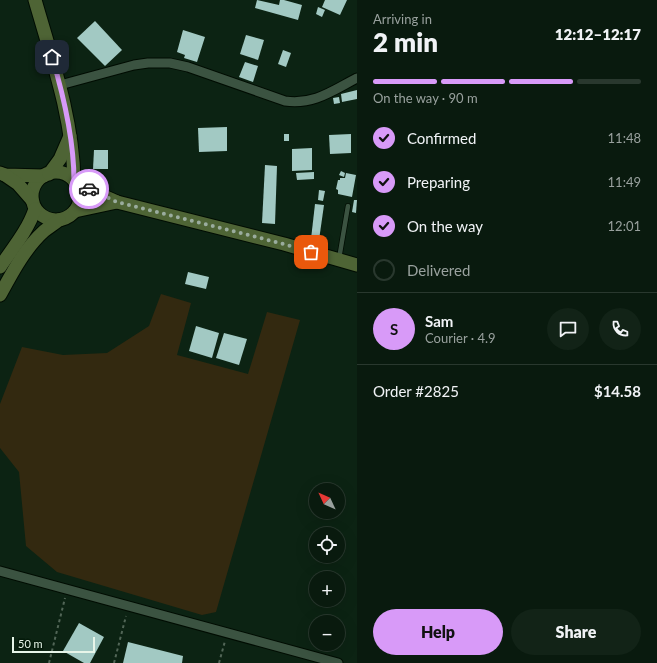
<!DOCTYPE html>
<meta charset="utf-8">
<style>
body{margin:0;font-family:Lato,sans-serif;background:#122317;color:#f1f3f6;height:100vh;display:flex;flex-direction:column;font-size:15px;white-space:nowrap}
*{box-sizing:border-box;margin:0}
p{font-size:13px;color:#99a19e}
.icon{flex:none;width:22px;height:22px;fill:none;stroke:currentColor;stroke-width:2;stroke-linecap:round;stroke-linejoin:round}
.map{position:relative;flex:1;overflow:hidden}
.sheet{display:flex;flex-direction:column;background:#091a0e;width:300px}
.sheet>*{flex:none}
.needle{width:26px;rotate:314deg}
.fabs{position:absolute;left:309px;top:483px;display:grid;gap:8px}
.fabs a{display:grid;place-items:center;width:36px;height:36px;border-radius:50%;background:#091a0e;box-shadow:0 4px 16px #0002,0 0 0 1px #29382e;font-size:20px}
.scale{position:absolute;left:12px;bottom:10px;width:83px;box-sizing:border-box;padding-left:4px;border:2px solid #e7f5e9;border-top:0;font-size:11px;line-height:14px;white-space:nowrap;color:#e7f5e9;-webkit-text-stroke:3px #041a0a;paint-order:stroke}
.pin{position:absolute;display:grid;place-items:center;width:34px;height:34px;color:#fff;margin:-17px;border-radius:8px;box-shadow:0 2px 6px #0006}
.courier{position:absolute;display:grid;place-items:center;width:40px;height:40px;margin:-20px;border:3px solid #d89af8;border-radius:50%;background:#fff;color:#222;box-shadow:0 1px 5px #0007}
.summary em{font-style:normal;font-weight:800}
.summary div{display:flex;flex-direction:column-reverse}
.summary{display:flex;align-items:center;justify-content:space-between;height:68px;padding:0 16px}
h1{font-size:26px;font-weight:800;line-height:30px}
.bar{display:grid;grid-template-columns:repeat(4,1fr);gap:6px 4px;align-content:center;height:48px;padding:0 16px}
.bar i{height:5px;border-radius:3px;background:#29382e}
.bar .on{background:#d89af8}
.bar p{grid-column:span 4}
.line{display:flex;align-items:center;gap:10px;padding:0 16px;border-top:1px solid #29382e}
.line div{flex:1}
.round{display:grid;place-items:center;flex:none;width:42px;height:42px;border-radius:21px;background:#122317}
ol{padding:0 16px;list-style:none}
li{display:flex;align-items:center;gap:12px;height:44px}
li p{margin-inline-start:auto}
li .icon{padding:4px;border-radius:50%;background:#d89af8;color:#111;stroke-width:4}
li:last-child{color:#99a19e}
li i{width:22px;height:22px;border:2px solid #29382e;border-radius:50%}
.action{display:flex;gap:8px;margin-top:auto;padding:8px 16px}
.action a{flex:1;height:46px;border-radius:24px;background:#d89af8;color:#111;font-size:16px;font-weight:800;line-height:46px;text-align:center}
.action a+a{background:#122317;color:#f1f3f6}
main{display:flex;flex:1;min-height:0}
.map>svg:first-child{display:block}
</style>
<main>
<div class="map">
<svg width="357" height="663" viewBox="0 0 357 663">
<rect width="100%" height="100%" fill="#0c2313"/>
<polygon fill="#332910" points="161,294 191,303 177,355 248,374 267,312 300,320 216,612 202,615 57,572 26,546 19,472 0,448 0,404 22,347 63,355 107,353 149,326"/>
<g fill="#a2c9c3">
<polygon points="257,0 279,5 280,0 284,0 302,5 298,20 255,8"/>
<polygon points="325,0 347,0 340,15 322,7"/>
<polygon points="318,7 325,10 322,17 316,14"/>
<polygon points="95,21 122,50 105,66 77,38"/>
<polygon points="183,30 205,37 197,62 184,58 185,55 177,52"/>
<polygon points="246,35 264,40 258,60 240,54"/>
<polygon points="283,50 291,53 286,67 278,64"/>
<polygon points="245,62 258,66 253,82 239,77"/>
<polygon points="357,90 357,99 342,102 341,94"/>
<polygon points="339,97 340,103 334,104 333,98"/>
<polygon points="227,127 227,151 199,152 198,128"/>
<rect x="284" y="134" width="5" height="7"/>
<polygon points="351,134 351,153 330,154 329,135"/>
<polygon points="312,148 312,170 292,171 292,149"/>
<polygon points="94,150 108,150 108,169 93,169"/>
<polygon points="265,165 277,166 275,224 262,223"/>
<polygon points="341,171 345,173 344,177 339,175"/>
<polygon points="314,172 314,179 297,180 296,173"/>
<polygon points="346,173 356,175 352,197 338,194 338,190 336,189 338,180 340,180 340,178 345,178"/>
<polygon points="319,190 325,191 323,201 318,200"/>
<polygon points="354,200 357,200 356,213 352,212"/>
<polygon points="315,204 324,205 319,240 311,239"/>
<polygon points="188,272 209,277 206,289 185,284"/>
<polygon points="196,326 219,333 212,358 189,351"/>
<polygon points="224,333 247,339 239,365 216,358"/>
<polygon points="79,623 104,637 90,663 84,663 63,651"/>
<polygon points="128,642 183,656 182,663 123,663"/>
</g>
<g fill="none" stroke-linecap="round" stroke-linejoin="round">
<g stroke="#000c02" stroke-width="6">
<polyline id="lane" points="339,259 348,206"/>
</g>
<g stroke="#000c02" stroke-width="11">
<g id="street">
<path d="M60,85L134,65L148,63H170L188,67L285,101C314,105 332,91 357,78"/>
<polyline points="0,571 338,663"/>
</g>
</g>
<g stroke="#000c02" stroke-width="15">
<g id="secondary">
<path d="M35,0C52,59 73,119 74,181"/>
<circle cx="56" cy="196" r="24"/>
<polyline points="0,173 5,175 44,176"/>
<polyline points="49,174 60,159 70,136"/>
<polyline points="5,175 18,184 32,200"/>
<polyline points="77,184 117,202 284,244 357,265"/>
<polyline points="75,211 117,202"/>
<path d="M0,267C13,248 28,230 35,209"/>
<path d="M0,295C12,273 25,248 44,231C49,227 54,224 59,220"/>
</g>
</g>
<g stroke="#526657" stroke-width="2" stroke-dasharray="3 3" stroke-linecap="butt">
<polyline points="49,663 65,598"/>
<polyline points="114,663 126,616"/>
<polyline points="219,663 225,641"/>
</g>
<use href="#lane" stroke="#3b5341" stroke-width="4.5"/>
<use href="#street" stroke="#3b5341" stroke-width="9"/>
<use href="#secondary" stroke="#4e6435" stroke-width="13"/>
</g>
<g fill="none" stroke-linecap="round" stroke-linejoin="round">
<polyline stroke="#9aac9e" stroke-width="4" stroke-dasharray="0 7.2" points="89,189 117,202 284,244 311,252"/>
<path stroke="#d89af8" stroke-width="5" d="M52,57C64,97 74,139 74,181L77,184L89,189"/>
</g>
</svg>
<div class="fabs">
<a><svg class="needle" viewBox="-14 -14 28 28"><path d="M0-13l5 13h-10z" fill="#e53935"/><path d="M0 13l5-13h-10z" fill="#99a19e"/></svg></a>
<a><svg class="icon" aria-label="locate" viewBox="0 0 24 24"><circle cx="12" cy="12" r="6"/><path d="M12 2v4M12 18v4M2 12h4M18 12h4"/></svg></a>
<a>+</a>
<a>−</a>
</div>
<div class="scale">50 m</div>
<div class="pin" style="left:311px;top:252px;background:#ea580c"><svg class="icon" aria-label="bag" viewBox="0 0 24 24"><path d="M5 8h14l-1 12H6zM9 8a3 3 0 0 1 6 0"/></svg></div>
<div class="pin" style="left:52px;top:57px;background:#1f2937"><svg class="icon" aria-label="home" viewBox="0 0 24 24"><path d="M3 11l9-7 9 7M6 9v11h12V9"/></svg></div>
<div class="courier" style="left:89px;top:189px"><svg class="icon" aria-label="car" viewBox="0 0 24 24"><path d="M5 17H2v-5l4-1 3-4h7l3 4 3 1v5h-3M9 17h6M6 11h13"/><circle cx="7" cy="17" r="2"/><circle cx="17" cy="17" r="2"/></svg></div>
</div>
<section class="sheet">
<div class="summary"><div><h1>2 min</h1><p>Arriving in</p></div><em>12:12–12:17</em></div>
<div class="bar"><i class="on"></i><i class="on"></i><i class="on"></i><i></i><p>On the way · 90 m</p></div>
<ol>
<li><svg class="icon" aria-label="check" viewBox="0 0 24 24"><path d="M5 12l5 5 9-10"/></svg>Confirmed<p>11:48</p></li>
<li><svg class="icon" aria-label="check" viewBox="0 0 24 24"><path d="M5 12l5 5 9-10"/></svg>Preparing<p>11:49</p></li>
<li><svg class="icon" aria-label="check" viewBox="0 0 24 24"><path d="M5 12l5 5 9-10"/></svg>On the way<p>12:01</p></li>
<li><i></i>Delivered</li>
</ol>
<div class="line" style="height:72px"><b class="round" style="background:#d89af8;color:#111">S</b><div><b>Sam</b><p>Courier · 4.9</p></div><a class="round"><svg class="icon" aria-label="chat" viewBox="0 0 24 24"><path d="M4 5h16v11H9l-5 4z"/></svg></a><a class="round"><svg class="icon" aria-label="phone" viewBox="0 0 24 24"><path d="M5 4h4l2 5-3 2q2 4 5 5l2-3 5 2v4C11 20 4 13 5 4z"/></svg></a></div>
<div class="line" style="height:52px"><div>Order #2825</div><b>$14.58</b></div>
<div class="action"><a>Help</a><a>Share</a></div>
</section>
</main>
